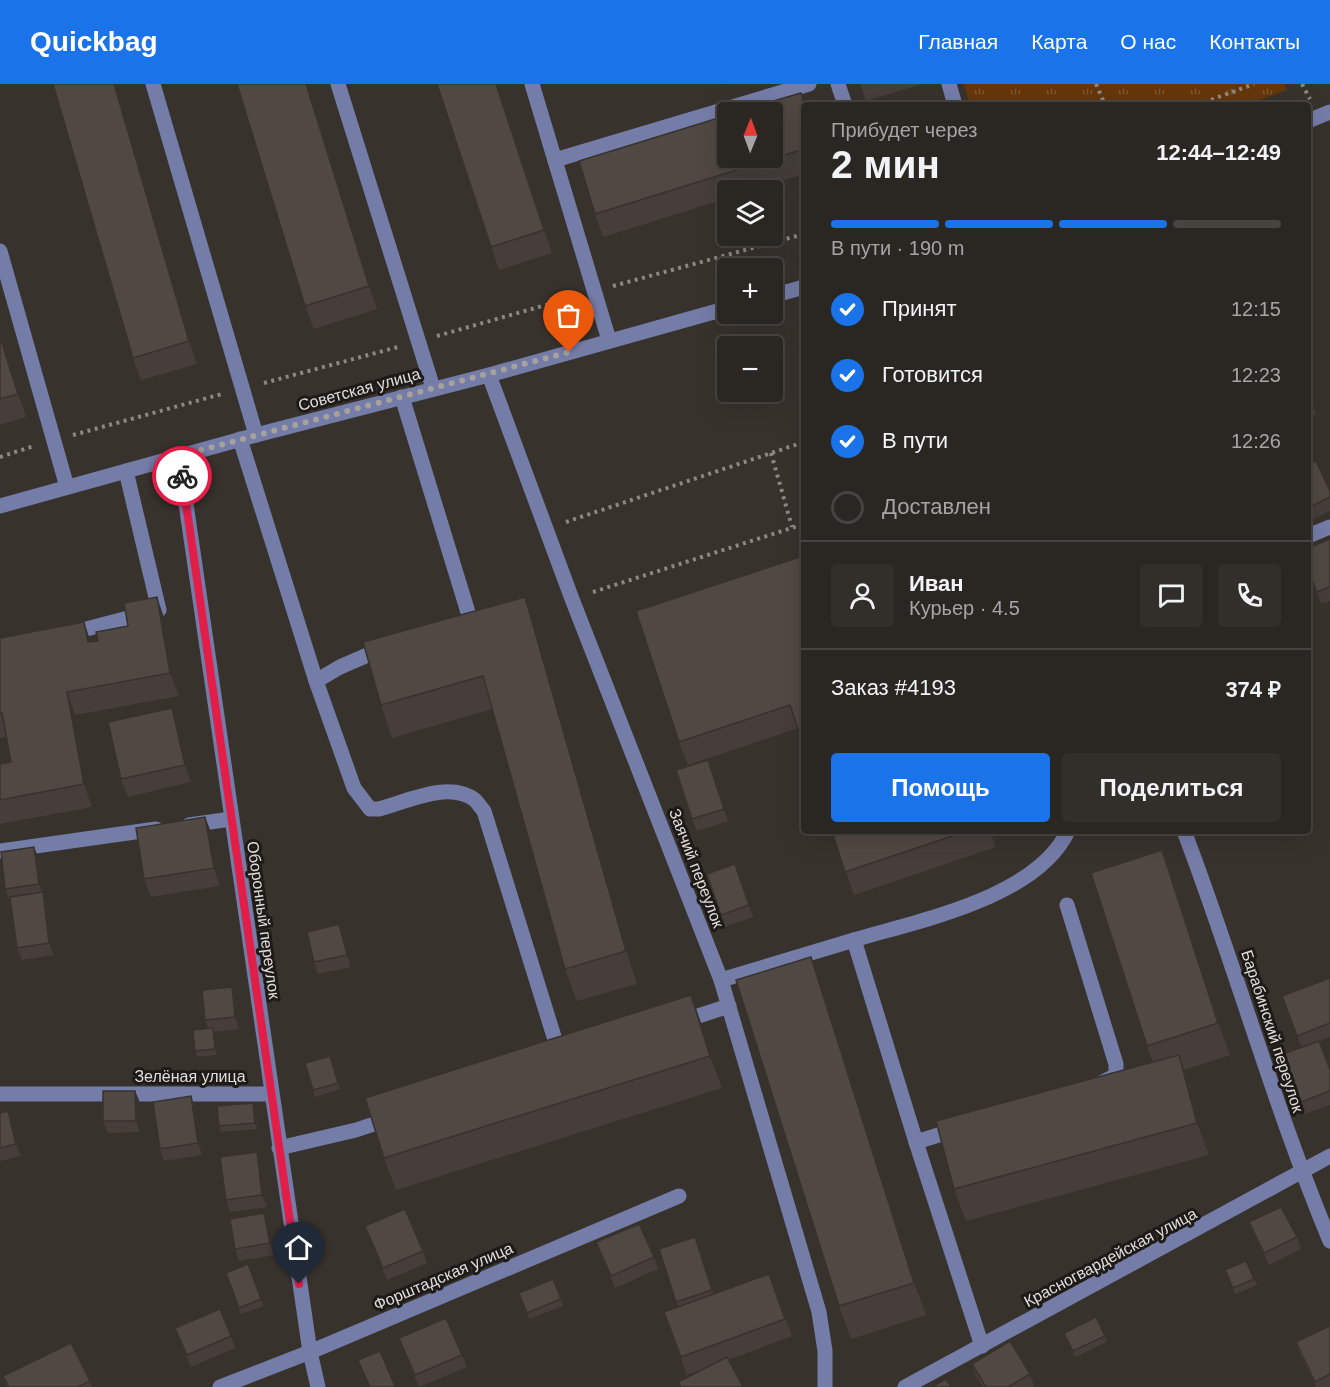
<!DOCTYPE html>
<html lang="ru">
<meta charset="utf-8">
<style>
body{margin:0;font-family:Helvetica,sans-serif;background:#322e2a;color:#f1f3f6;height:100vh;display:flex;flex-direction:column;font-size:22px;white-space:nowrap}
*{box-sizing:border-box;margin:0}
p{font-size:20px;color:#a5a5a5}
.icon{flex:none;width:33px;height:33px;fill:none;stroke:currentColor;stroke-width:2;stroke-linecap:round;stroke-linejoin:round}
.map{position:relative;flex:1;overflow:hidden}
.details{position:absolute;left:801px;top:18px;width:510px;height:732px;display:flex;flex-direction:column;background:#2a2622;border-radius:6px;box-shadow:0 6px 24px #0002,0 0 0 2px #464340}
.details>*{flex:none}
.needle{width:39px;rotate:1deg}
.buttons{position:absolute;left:717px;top:18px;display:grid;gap:12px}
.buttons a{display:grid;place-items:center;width:66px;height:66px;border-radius:6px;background:#2a2622;box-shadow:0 6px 24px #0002,0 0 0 2px #464340;font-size:30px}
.pin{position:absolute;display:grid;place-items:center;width:51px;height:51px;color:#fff;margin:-62px -26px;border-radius:50% 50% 50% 0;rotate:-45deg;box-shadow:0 0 6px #0007}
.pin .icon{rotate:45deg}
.courier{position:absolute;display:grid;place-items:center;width:60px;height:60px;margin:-30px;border:4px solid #e11d48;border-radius:50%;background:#fff;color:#222;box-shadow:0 2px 8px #0007}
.head em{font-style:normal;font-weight:800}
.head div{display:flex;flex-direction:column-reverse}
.head{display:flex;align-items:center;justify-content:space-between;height:102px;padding:0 30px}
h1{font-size:39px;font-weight:800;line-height:45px}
.bar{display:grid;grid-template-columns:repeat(4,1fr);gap:9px 6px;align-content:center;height:72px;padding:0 30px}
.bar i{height:8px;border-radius:4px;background:#464340}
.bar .on{background:#1a73e8}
.bar p{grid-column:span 4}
.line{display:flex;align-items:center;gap:15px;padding:0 30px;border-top:2px solid #464340}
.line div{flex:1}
.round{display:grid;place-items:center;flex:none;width:63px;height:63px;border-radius:6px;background:#322e2a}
ol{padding:0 30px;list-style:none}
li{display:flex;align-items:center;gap:18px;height:66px}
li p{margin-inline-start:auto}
li .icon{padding:6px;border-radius:50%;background:#1a73e8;color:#fff;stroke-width:4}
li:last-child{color:#a5a5a5}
li i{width:33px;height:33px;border:3px solid #464340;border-radius:50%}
.primary-button{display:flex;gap:12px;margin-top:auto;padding:12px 30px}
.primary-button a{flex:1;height:69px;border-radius:6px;background:#1a73e8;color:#fff;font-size:24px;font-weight:800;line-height:69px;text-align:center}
.primary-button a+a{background:#322e2a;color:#f1f3f6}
header{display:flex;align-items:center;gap:36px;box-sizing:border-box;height:84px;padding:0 30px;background:#1a73e8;color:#fff}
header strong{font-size:28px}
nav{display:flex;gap:33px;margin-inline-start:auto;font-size:21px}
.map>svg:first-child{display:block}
</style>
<header>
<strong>Quickbag</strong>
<nav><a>Главная</a><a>Карта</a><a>О нас</a><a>Контакты</a></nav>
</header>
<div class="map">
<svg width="1330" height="1303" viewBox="0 0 1330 1303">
<defs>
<pattern id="park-tufts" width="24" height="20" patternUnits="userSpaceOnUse" patternTransform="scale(1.5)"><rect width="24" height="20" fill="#65360a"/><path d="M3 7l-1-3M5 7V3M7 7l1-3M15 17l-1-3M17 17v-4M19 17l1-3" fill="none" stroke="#7b532d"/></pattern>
</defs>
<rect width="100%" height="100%" fill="#38322d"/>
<polygon fill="url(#park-tufts)" points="964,0 1284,0 1287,6 1246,21 970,21"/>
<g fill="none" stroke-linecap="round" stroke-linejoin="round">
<g stroke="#8d8884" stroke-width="4" stroke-dasharray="3 4.5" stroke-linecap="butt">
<polyline points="1096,0 1105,21"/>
<polyline points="1302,0 1310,15"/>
<polyline points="1197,21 1254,0"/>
<polyline points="613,202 804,150"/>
<polyline points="437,252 574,213"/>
<polyline points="264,299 398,263"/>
<polyline points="73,351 222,310"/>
<polyline points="771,369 792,443"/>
<polyline points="0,373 34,362"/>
<polyline points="566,438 804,358"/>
<polyline points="593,508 804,440"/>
</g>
<g stroke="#747ca8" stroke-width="15">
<polyline points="153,0 256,351"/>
<polyline points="338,0 433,304"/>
<polyline points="532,0 609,256"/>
<polyline points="838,0 845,21"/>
<polyline points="949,0 955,21"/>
<polyline points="1308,37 1330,28"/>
<polyline points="555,76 809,0"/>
<polyline points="0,167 67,403"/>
<polyline points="772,212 804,203"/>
<polyline points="489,291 572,515 721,896 819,1228 825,1267 825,1303"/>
<polyline points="402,313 471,538"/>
<path d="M240,355L316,597L354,704L370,725H379C406,718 449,696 475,716C478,719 481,724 484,727L560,972"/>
<polyline points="179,372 310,1268 318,1303"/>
<polyline points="0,422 256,351 489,291 728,224"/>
<polyline points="1308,452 1330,443"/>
<polyline points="67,550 159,526 126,387"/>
<polyline points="316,597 340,583 386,563"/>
<polyline points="189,741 231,735"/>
<path d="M1184,747C1236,883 1274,1023 1330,1157"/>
<polyline points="0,767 156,745"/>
<polyline points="1067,821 1116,980 1116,991 1101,999"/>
<path d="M854,856C920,836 1036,814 1068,747"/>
<polyline points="721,896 854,856 916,1058 958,1045"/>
<polyline points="680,938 729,922"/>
<polyline points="0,1010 271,1010"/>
<polyline points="916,1058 982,1262"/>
<polyline points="279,1064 356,1046 392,1034"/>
<polyline points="220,1303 310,1268 679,1112"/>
<polyline points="905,1303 1330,1072"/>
</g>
</g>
<g fill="#453e3a">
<polygon points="115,0 197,280 141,296 133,274"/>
<polygon points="237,0 307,0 377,225 314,245 305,222"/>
<polygon points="497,0 552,169 499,186 491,163"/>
<polygon points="860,0 918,0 919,1 866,17"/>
<polygon points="801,9 805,21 804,21 804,90 752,106 728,106 728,114 603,153 595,130"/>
<polygon points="0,249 26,333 0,341"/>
<polygon points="1308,309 1317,330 1308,335"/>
<polygon points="1308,381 1330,407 1330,427 1308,438"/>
<polygon points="1330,455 1330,517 1321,520 1308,489 1308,464"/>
<polygon points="800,473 798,644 688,681 679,658"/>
<polygon points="525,513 537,545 637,900 577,917 565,885 492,625 392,654 381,621"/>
<polygon points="165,536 179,612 75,631 92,723 0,740 0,680 11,678 7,653 0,654 0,554 91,558 98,557"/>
<polygon points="172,624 178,641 191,698 128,713 121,695"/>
<polygon points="708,676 728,737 697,747 692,735"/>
<polygon points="205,733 212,751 220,802 151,813 144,795"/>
<polygon points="832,747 990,747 996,763 854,811"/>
<polygon points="39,775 43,810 47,820 54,871 22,876 17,864 11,817 10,817 5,805"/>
<polygon points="735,780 753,833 725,843 707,790"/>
<polygon points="1174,798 1230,971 1184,986 1190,1004 1209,1071 966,1137 954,1105 1153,978 1147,962"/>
<polygon points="339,840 344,852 351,883 318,890 314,878"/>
<polygon points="1330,894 1330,953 1302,964 1282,912"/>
<polygon points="823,905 926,1231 851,1255 839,1222"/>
<polygon points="236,915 239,945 214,948 217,971 197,973 195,967 208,944 205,936"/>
<polygon points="703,944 722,1004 396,1106 384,1074"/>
<polygon points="1283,970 1330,986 1330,1021 1305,1030"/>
<polygon points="332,978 340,1005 315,1013 305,979"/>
<polygon points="135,1007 140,1019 140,1048 108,1049 103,1037"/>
<polygon points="191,1012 195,1024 202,1071 164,1077 160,1065"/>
<polygon points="255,1025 257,1045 221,1048 219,1042"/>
<polygon points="8,1027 12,1039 21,1072 0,1077 0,1029"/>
<polygon points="257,1068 261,1080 267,1123 230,1128 226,1116"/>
<polygon points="264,1129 269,1141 274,1171 239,1177 235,1165"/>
<polygon points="1249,1138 1297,1153 1301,1165 1269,1181 1254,1150"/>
<polygon points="365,1142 423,1167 427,1179 387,1196"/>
<polygon points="596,1158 654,1173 658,1185 615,1204"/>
<polygon points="659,1165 699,1165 714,1210 769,1190 792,1252 728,1276 743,1303 680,1303 678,1298 701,1286 687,1291 664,1228 678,1223"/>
<polygon points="248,1180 263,1222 241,1230 226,1189"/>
<polygon points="1225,1186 1254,1195 1257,1201 1235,1210"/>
<polygon points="553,1195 563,1222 529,1235 519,1209"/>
<polygon points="1330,1242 1330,1303 1316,1303 1300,1270 1296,1258"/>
<polygon points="175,1244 231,1252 235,1264 191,1283"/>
<polygon points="1064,1249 1105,1252 1107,1258 1075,1273"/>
<polygon points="399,1254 462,1271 467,1283 419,1303"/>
<polygon points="972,1280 1030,1290 1034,1302 1033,1303 983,1303 976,1292"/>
<polygon points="3,1292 90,1297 92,1303 7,1303"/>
</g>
<g fill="#38322f">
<polygon points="114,0 115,0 197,280 189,257"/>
<polygon points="306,0 307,0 377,225 369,202"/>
<polygon points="496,0 497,0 552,169 544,146"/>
<polygon points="0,249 26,333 18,310 0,253"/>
<polygon points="157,513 165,536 179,612 170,589"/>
<polygon points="525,513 537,545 637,900 626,867"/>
<polygon points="84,538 92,561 88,558"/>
<polygon points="67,608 75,631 92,723 84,700"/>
<polygon points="172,624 178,641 191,698 185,681"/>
<polygon points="205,733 212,751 220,802 214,784"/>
<polygon points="34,763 39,775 43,810 47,820 54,871 49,859 43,810 39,800"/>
<polygon points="1162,766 1174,798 1230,971 1218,939"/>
<polygon points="339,840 344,852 351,883 347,871"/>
<polygon points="811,873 823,905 926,1231 914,1199"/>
<polygon points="232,903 236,915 239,945 235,933"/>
<polygon points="691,911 703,944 722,1004 710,972"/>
<polygon points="213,944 215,950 217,971 215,965"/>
<polygon points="1179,971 1190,1004 1209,1071 1197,1039"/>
<polygon points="135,1007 140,1019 140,1048 136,1037"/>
<polygon points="191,1012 195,1024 202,1071 198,1059"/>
<polygon points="253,1019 255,1025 257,1045 255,1039"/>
<polygon points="8,1027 12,1039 21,1072 16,1060"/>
<polygon points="257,1068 261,1080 267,1123 262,1111"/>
<polygon points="264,1129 269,1141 274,1171 270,1159"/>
</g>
<g fill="#504843" stroke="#38322f" stroke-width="1.5">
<polygon points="53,0 114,0 189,257 133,274"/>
<polygon points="237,0 306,0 369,202 305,222"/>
<polygon points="437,0 496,0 544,146 491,163"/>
<polygon points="801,9 804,21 804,65 595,130 579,77 728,31 728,74 772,74 772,28 736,28"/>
<polygon points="0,253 18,310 0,315"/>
<polygon points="1308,309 1315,324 1308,328"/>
<polygon points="1316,377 1330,407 1330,413 1308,424 1308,381"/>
<polygon points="1330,455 1330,503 1317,508 1308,487 1308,464"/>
<polygon points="800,473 804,485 804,663 790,621 679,658 636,527"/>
<polygon points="157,513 170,589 67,608 84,700 0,716 0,680 11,678 2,629 0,630 0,554 84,538 88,558 98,557 96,548 128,542 124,519"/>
<polygon points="525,513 626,867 565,885 483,592 381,621 363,558"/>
<polygon points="172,624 185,681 121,695 108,638"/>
<polygon points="708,676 724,725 692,735 676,686"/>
<polygon points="205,733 214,784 144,795 136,744"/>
<polygon points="832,747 967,747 845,788"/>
<polygon points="34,763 39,800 5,805 1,768"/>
<polygon points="1162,766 1218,939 1147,962 1091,789"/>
<polygon points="735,780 749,821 721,831 707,790"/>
<polygon points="43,808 49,859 17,864 10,813"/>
<polygon points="339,840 347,871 314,878 307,848"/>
<polygon points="811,873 914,1199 839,1222 736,896"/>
<polygon points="1330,894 1330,939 1297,952 1282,912"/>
<polygon points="232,903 235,933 205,936 202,906"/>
<polygon points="691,911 710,972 384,1074 365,1014"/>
<polygon points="213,944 215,965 195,967 193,946"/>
<polygon points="1319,957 1330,986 1330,1007 1301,1018 1283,970"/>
<polygon points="1179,971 1197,1039 954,1105 936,1037"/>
<polygon points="330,972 338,999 313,1006 305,979"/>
<polygon points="103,1007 135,1007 136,1037 103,1037"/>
<polygon points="191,1012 198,1059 160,1065 153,1018"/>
<polygon points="253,1019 255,1039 219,1042 217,1022"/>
<polygon points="8,1027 16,1060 0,1064 0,1029"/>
<polygon points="257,1068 262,1111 226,1116 220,1073"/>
<polygon points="1281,1123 1297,1153 1264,1169 1249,1138"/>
<polygon points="405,1125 423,1167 383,1184 365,1142"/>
<polygon points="264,1129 270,1159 235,1165 230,1135"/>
<polygon points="639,1140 654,1173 611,1192 596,1158"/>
<polygon points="695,1153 712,1206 676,1218 659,1165"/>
<polygon points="1246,1177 1254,1195 1233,1204 1225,1186"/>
<polygon points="248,1180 261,1215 239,1224 226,1189"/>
<polygon points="769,1190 785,1235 681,1273 664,1228"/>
<polygon points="553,1195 561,1215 527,1229 519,1209"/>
<polygon points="220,1225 231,1252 187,1271 175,1244"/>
<polygon points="1096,1233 1105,1252 1073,1267 1064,1249"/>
<polygon points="446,1234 462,1271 415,1291 399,1254"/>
<polygon points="1330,1242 1330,1290 1315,1298 1296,1258"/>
<polygon points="1010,1257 1030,1290 1008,1303 986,1303 972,1280"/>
<polygon points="71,1259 90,1297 78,1303 9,1303 3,1292"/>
<polygon points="380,1267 395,1302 392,1303 370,1303 358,1276"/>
<polygon points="727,1273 743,1303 681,1303 678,1298"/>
<polygon points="946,1295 951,1303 932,1303"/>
</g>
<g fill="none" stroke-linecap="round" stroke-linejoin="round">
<polyline stroke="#a6a19d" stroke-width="6" stroke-dasharray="0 10.8" points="182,392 179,372 569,268"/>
<polyline stroke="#e11d48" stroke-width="8" points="182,392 299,1200"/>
</g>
<g text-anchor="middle" stroke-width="6" stroke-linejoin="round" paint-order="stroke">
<g font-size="16" fill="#e1ddd9" stroke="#1d1a18">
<text transform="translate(359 305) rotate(-15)" y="6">Советская улица</text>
<text transform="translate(697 784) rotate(69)" y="6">Заячий переулок</text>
<text transform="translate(264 836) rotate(82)" y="6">Оборонный переулок</text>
<text transform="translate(1273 947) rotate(72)" y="6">Барабинский переулок</text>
<text x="190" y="998">Зелёная улица</text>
<text transform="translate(1110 1173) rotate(-28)" y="6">Красногвардейская улица</text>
<text transform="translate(443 1192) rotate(-23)" y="6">Форштадская улица</text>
</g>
</g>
</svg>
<div class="buttons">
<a><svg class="needle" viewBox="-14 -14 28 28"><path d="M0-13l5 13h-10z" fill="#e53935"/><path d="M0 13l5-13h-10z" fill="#a5a5a5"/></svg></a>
<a><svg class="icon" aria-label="layers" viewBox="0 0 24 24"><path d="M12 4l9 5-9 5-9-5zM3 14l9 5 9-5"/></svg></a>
<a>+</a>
<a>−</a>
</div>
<div class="pin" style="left:569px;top:268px;background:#ea580c"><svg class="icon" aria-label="bag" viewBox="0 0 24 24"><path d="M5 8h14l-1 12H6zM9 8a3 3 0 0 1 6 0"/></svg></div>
<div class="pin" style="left:299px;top:1200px;background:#1f2937"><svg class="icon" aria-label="home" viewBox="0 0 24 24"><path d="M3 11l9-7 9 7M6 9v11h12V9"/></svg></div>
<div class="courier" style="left:182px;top:392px"><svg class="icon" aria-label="bike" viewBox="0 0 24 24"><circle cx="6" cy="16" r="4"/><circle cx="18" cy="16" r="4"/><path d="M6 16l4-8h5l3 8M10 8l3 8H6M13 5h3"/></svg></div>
<section class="details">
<div class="head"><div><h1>2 мин</h1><p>Прибудет через</p></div><em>12:44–12:49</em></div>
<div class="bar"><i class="on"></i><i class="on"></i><i class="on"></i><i></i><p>В пути · 190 m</p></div>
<ol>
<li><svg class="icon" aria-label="check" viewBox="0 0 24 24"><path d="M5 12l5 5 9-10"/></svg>Принят<p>12:15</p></li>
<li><svg class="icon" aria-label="check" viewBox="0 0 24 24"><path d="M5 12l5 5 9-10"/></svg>Готовится<p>12:23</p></li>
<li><svg class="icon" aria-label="check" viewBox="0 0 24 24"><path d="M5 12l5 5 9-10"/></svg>В пути<p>12:26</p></li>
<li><i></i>Доставлен</li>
</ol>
<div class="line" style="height:108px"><a class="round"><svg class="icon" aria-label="person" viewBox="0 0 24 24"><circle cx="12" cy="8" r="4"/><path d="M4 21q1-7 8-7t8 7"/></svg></a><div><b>Иван</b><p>Курьер · 4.5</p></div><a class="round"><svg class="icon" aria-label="chat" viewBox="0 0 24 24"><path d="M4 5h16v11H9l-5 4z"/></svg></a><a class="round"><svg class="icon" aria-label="phone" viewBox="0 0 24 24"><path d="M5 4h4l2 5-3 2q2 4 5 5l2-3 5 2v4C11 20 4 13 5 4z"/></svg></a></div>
<div class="line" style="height:78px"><div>Заказ #4193</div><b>374 ₽</b></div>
<div class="primary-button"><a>Помощь</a><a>Поделиться</a></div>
</section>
</div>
